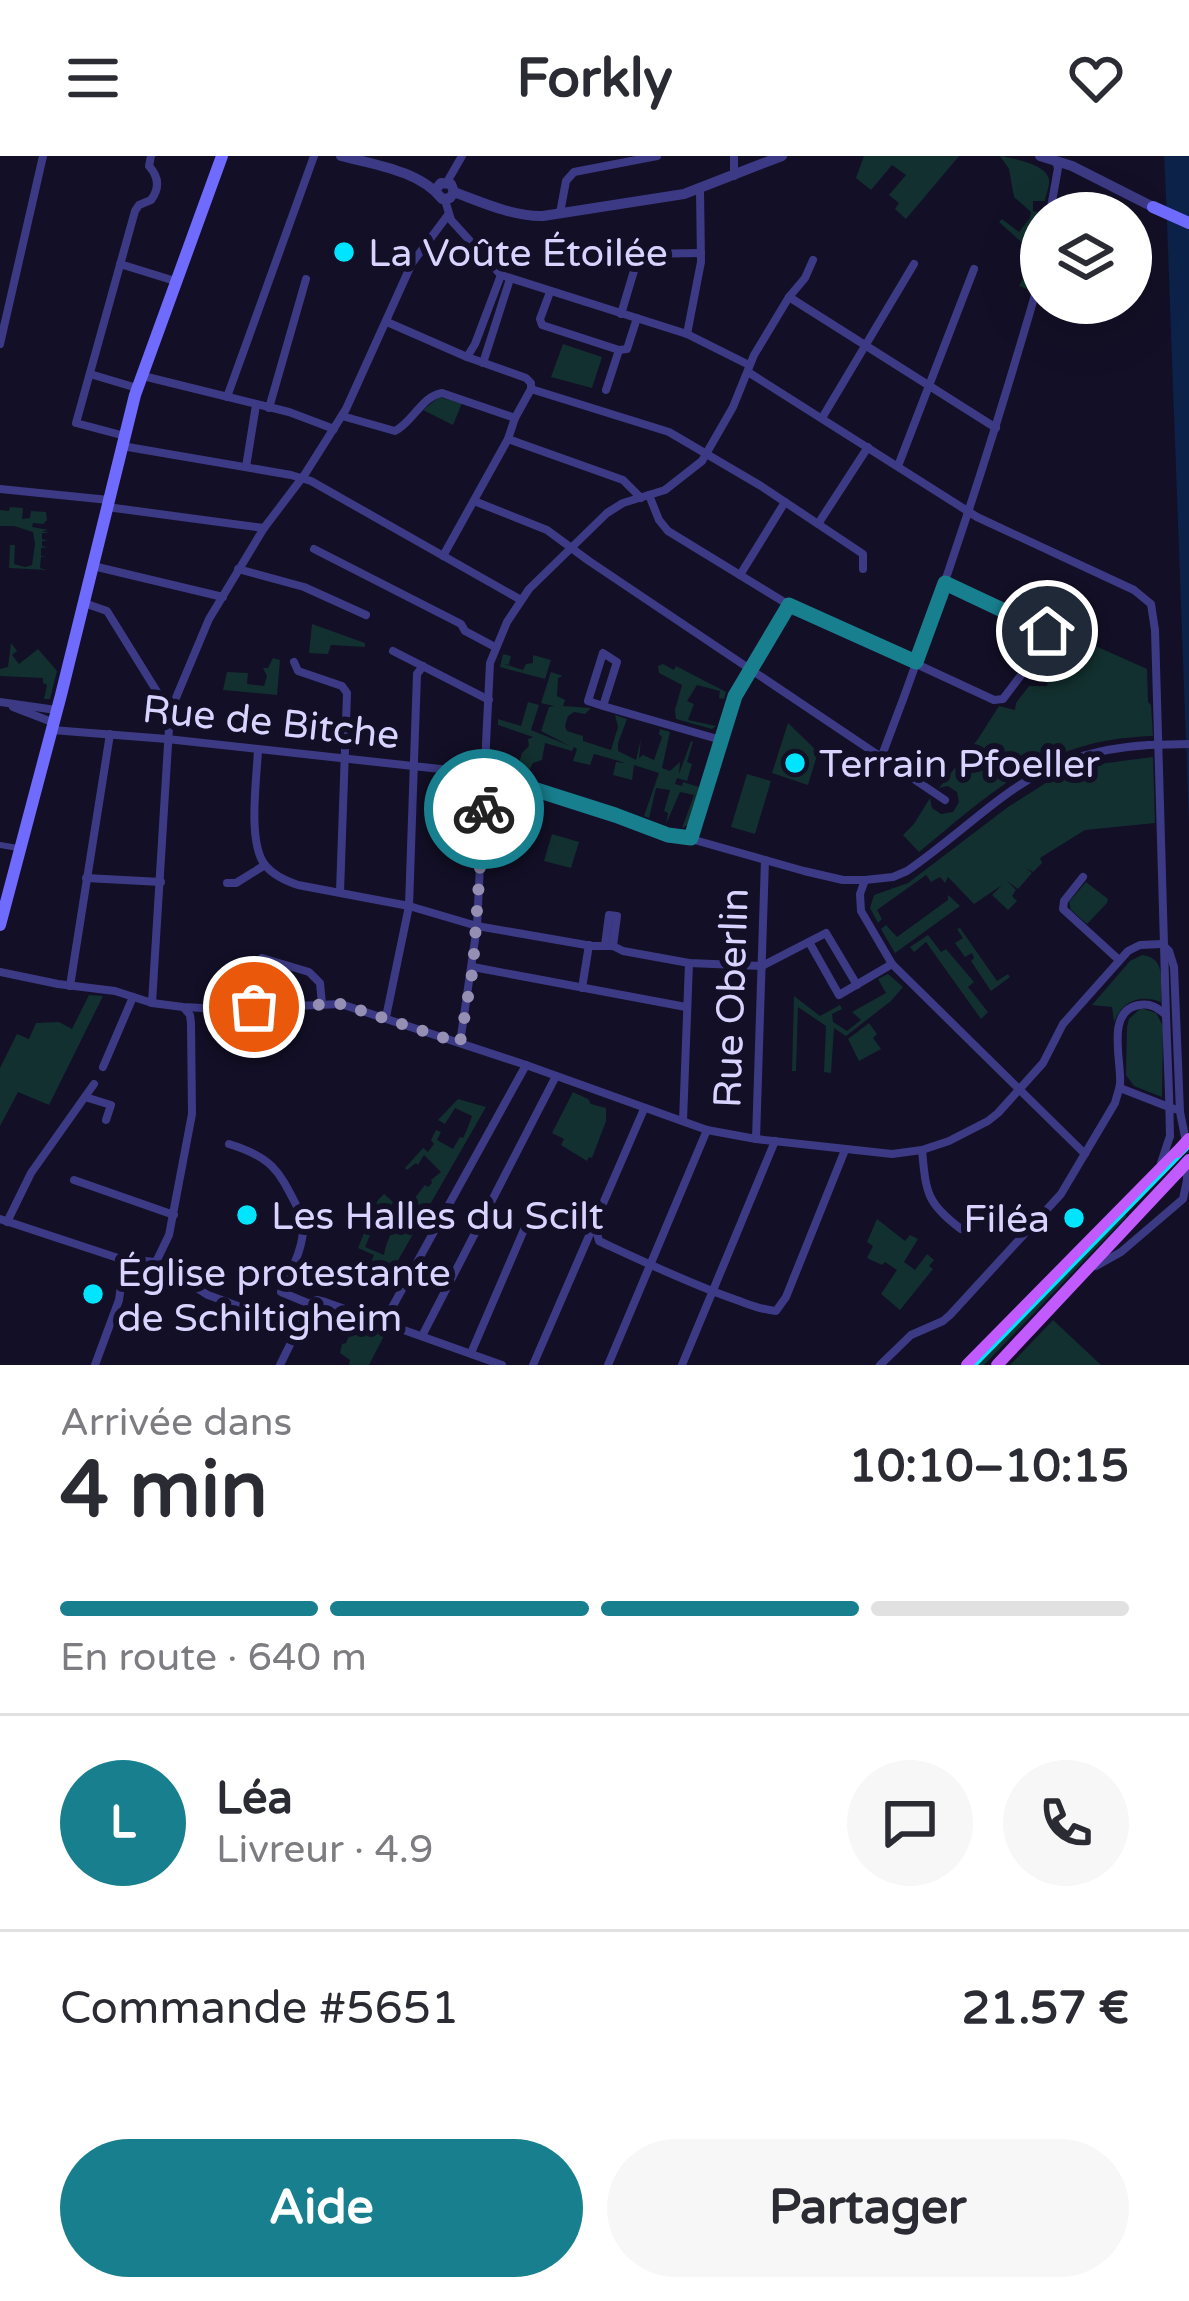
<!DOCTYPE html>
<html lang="fr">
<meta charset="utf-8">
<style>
body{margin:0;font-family:"Varela Round",sans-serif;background:#f7f7f7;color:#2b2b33;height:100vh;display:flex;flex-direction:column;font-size:45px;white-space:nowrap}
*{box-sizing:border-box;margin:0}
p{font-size:39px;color:#7c7c81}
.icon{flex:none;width:66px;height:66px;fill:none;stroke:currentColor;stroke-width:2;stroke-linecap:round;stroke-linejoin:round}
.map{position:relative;height:1209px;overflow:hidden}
.drawer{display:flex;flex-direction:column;background:#fff;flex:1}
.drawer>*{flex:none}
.buttons{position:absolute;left:1020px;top:36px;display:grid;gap:24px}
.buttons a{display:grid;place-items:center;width:132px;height:132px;border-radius:50%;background:#fff;box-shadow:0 12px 48px #0002;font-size:60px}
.pin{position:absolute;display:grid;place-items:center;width:102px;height:102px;color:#fff;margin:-51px;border:6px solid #fff;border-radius:50%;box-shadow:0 3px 12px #0007}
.courier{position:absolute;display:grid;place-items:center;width:120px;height:120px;margin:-60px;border:9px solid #187f8f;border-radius:50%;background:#fff;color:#222;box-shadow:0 3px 15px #0007}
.headline em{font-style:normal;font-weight:700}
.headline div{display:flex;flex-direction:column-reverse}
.headline{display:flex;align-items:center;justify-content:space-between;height:204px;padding:0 60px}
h1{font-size:78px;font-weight:700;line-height:90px}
.bar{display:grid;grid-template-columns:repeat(4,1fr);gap:18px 12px;align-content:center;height:144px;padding:0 60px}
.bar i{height:15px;border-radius:9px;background:#e1e1e2}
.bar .on{background:#187f8f}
.bar p{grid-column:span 4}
.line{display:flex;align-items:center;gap:30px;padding:0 60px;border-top:3px solid #e1e1e2}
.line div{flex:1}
.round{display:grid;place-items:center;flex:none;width:126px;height:126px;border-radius:63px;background:#f7f7f7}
.button{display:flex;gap:24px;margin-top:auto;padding:24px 60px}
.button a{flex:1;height:138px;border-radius:72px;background:#187f8f;color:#fff;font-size:48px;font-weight:700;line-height:138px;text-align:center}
.button a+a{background:#f7f7f7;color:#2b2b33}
header{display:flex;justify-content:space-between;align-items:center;height:156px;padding:0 60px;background:#fff;font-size:54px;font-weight:700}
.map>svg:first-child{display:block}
</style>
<header><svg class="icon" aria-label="menu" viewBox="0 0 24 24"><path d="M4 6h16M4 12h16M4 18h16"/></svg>Forkly<svg class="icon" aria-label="heart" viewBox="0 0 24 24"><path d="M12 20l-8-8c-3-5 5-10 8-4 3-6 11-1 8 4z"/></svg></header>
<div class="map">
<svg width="1189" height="1209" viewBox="0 0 1189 1209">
<rect width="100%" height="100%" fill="#130f26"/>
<g fill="#12302f">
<polygon points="864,0 959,0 906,63 895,53 899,47 889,39 906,19 892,9 871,34 856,22"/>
<path d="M1000,0C1012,2 1046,8 1049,23C1050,30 1046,38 1045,45H1033V55L1041,57C1041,85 1037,108 1030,134L1019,130L1032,104L1024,97L1028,92L999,66L1002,63L1019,76L1030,62L1031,56L1014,41L1009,13Z"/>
<polygon points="563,188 602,201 592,232 551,221"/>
<polygon points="439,241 462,247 453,269 423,254"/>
<polygon points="10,351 23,352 22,363 30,362 31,355 46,356 47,364 43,368 33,367 32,371 49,374 42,375 49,377 42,377 42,383 48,385 42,385 42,390 48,391 41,392 41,400 47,401 41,401 40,412 47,414 9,412 10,389 15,389 14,408 25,411 32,409 35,388 33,376 14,370 0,370 0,354 9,355"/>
<polygon points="312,468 365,487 365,491 331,489 328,498 309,497"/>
<path d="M1062,475L1147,513L1148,546L1151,549L1153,580C1047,583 996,632 919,696L903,679L914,668L930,642L932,652L941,658L953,656L959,646L957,636L948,630L939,632L978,583L999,550L1015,554L1016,547L1029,530H1047L1048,525L1039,519L1065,490L1059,479Z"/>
<polygon points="11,487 17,495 12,499 19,508 38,493 57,515 50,543 44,543 47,529 43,527 43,522 0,520 0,513 8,511"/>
<polygon points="503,498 511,500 509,508 511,509 504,508 523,514 526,508 533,507 533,499 551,504 545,523 500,511"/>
<polygon points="273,502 280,504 277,539 223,534 227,516 248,517 247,528 264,530 267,520 263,512 268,512"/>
<polygon points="663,508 674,514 676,510 726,536 724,543 719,542 720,535 697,529 687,545 694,548 688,564 716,570 712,573 676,563 675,554 682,529 659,517 658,510"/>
<polygon points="551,516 563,520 558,522 557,540 565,544 563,550 591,552 585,558 574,556 568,560 565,570 567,575 583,580 583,585 611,594 618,571 615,559 627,563 618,587 618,595 636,604 641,583 639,602 643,599 654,604 662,581 659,578 660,573 670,576 662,612 670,615 680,606 679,618 691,585 693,586 687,606 692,608 687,625 677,622 675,628 682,630 683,626 699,631 688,669 682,672 694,639 680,636 666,668 668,657 664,655 670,634 656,632 649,662 644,660 659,617 634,609 632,624 613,619 616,606 626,607 594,598 590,609 573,605 577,593 574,591 572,595 545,587 542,604 533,607 526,621 516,617 522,597 529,590 528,583 533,581 498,569 498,563 521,570 528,546 539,549 531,574 570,590 541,575 549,551 554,550 541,547"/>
<polygon points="788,567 818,596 808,629 772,617"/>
<polygon points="1153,601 1155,667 1085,674 1040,702 1042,707 1033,716 1026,712 1032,717 1018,733 1007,725 1016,734 1012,740 1017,745 1008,754 992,739 1002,729 974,748 948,721 945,727 940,721 931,726 926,719 877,754 882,763 878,767 870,752 874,739 908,727 1008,651 1049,625 1099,608"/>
<polygon points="747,618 771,625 755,678 731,671"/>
<polygon points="552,678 579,686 571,712 544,705"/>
<polygon points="1086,726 1108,743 1107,747 1087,768 1071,754 1069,746"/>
<polygon points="948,739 960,750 895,797 881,773 886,769 897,781 948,744"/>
<polygon points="960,772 997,825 1008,818 1010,821 991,835 971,805 974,802 972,797 965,801 955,787 963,782 957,773"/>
<polygon points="928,779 941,796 946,793 974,826 968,831 988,856 981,863 926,786 914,796 910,791"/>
<path d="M1142,799C1167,802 1160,825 1161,846C1139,838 1123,845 1114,866L1112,851L1092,849L1130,805Z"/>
<polygon points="888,818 903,831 891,845 846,880 834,872 831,917 824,916 826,870 798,851 796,915 792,915 794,840 820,860 840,849 842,853 832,858 833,866 847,875 861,864 852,856 886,837 878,823"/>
<polygon points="89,839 103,840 49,949 18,936 0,970 0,912 17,878 29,883 36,867 59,866 72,873"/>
<polygon points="1141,852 1156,857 1163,870 1162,941 1134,930 1126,919 1127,871 1129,863"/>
<polygon points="869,867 877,878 873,882 881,893 859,905 848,883"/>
<polygon points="573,936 588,943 591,948 606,952 606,965 592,1002 589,1001 587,1005 561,989 564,983 552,977"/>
<path d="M458,943L486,951L389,1120L386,1119L390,1111L380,1105L376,1111L370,1109L374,1099L358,1092L364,1077L370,1079L365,1091L384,1099C386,1084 395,1070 401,1059L380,1050L377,1060H375L372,1065L374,1068H368L378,1044L384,1038L393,1046L392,1049L398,1052L407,1045L410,1048L425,1029L428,1031L432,1027L431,1024L441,1016L424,999L418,1009L416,1007L407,1014L405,1012L423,992L428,996L434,988L431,984L436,974L441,976L437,984L453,993L460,981L463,982C467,974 469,969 472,960L455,952L445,968L438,964Z"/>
<polygon points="1125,1059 1127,1060 984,1209 978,1209"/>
<polygon points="877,1063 905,1085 910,1079 918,1083 904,1106 915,1114 927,1098 934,1104 929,1110 933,1113 900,1154 881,1138 897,1114 885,1106 882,1109 867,1102 873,1090 867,1086"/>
<polygon points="356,1163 387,1174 369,1209 349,1209 350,1204 340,1197 342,1188 346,1187"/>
<polygon points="1053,1164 1101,1209 1010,1209"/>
</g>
<polygon fill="#0c2248" points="1164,0 1189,0 1189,668 1166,40"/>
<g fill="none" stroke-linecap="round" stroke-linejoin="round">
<polyline stroke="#3d3a85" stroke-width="6" points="0,689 18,692"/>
<g stroke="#3d3a85" stroke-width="8">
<polyline points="734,20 734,0"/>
<polyline points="447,26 462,0"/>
<polyline points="445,44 451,64 501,119 687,178 749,209"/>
<polyline points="560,57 566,25 574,16 657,0"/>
<polyline points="1050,57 1058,12 1056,6"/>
<polyline points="120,108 175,125"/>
<polyline points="550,136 540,163 542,169 619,194"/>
<polyline points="789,141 996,272"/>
<polyline points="621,158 639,98 701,97"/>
<polyline points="687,178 701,106 700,33"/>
<polyline points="0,188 43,0"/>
<polyline points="467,201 475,188 501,119"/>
<polyline points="483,207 510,123"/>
<polyline points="748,216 977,361 1134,434 1151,448 1155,474 1166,859"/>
<polyline points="90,218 137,232"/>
<polyline points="143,220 289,256 334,273"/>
<polyline points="531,233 669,276 761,330 863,398 863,413"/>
<polyline points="606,234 619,194 627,193 637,162"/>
<polyline points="227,241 314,0"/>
<polyline points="269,252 306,123"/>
<path d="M342,260L395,275C413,266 422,240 442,237L515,262L531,233V227L526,222L467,201L387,166"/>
<polyline points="822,262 914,108"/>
<path d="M125,280L76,267L135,55L139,49L151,44C160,32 159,21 149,10L151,0"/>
<polyline points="508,283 623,324 641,342"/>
<polyline points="122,290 291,319 311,325 521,444"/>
<polyline points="898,310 974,113"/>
<polyline points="246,311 256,249"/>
<polyline points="0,333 109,344"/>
<polyline points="649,339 659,364 668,375 789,449 994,544 1003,543 1047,485 1047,475 945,427"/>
<polyline points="474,345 547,374 589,405 945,644"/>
<polyline points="107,351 264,372"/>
<polyline points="818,368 868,291"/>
<polyline points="314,393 461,468 465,475 495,491"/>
<polyline points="443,400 508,283 515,262"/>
<polyline points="93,410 223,441"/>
<polyline points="238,413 304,431 366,459"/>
<polyline points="740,419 785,346"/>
<polyline points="84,447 107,455 169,555"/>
<polyline points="393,495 489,544"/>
<polyline points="294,506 298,515 342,530 347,537 340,736"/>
<polyline points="0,546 56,554"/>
<polyline points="603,550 617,506 603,497 588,545 603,550 721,584"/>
<polyline points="13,551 52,566"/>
<path d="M52,574L167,583L486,618L615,659L668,679L691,683L804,715L843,724H865L893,721L907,715C997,652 1029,596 1149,589"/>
<path d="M258,593C257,622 247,686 265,709C273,719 286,725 298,729L409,750L477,770L592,790H613L623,795L689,807L762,810L826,777L857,829"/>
<path d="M881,602C942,443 994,282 1041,118"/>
<polyline points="691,683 735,540 789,449"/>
<polyline points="1083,721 1064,745 1063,753 1119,804"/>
<polyline points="86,722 161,726"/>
<polyline points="865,724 860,738 861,755 892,808 1085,998"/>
<polyline points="227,727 236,727 265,709"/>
<polyline points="809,786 839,839 892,808"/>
<polyline points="605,789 609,759 617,760 613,790"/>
<polyline points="1163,789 1169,795 1174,811 1180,956 1186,986"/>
<polyline points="262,802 309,816 320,827 322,848"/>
<polyline points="473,811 686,851"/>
<polyline points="0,816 58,828 115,835 152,847 183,851 222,853 341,848 526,909 707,974 756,983 892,998 922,994 949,985 988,965 998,957 1043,907 1063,868 1128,795 1140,789 1162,788"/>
<polyline points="70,830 110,578"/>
<polyline points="582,832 589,789"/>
<polyline points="152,847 170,556 209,463 264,372 305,318 346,253 412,107 448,59"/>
<polyline points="386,861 409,750 417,518 423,510"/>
<polyline points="460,887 477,770 490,507 507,466 529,433 607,357 623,347 665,334 702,305 733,251 754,199 789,141 805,122 813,104"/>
<polyline points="103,911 133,841"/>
<polyline points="1120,932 1174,953"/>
<polyline points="85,941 111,949 106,964"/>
<polyline points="683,965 689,807"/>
<polyline points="756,983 765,704"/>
<path d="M229,988C278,1003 280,1019 303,1062C306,1088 292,1113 281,1136L310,1148L317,1144L325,1146L502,1209"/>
<path d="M922,994C926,1036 926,1047 961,1073"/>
<polyline points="1161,1007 1170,980"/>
<polyline points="74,1024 174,1059"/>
<polyline points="0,1063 118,1102 124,1109"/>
<polyline points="7,1066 31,1017 94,928"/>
<polyline points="156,1106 169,1079 192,958 191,867 190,859 184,852"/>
<polyline points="156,1106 208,1139 297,1172"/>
<polyline points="124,1109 144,1105 156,1106"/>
<polyline points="1096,1110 1121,1096 1183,1043 1187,1024 1187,1007"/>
<polyline points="384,1166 526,909"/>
<polyline points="422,1180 556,920"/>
<path d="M471,1197L535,1048L595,1070L599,1085C642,1105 686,1126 731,1142C746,1147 760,1154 776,1155L786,1141L845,994"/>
<polyline points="95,1209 119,1144 124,1109"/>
<polyline points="280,1209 310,1148"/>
<polyline points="533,1209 644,953"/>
<polyline points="608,1209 707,974"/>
<polyline points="682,1209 775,985"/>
<path d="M880,1209L911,1179L943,1165L950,1159L1061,1038L1115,947C1117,939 1119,935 1120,928C1122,905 1105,855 1139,849C1151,847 1158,852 1166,859L1169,938"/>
</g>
<g stroke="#3d3a85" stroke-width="10">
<path d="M341,0C376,9 420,15 442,43L450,42L454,36"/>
<polyline points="1040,0 1072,10 1153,51"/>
<path d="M436,33L441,27L451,28L454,36C481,46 514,61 543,60L684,38L782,0"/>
</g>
<g stroke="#6f6bff" stroke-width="12">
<polyline points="1153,51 1189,67"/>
<polyline points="0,769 61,539 135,239 222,0"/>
</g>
<g stroke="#c25bff" stroke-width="12">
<polyline points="967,1209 1177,996"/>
<polyline points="997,1209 1178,1016"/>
</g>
<polyline stroke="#00e5ff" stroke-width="3" points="976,1209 1189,991"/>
<g stroke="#3d3a85" stroke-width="8">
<polyline points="1149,589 1189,588"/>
<polyline points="1169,938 1170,980"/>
</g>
<g stroke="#c25bff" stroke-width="12">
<polyline points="1177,996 1189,983"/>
<polyline points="1178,1016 1189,1004"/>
</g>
</g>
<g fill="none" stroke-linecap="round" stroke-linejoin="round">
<polyline stroke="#948fb3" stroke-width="12" stroke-dasharray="0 21.6" points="254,851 341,848 460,887 473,812 484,653"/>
<polyline stroke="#187f8f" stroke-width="15" points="484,653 486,618 615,659 668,679 691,682 735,540 789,449 916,506 945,427 1047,475"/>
</g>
<g fill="#00e5ff" stroke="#130f26" stroke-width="4.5">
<circle cx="344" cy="96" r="12"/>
<circle cx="795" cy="607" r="12"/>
<circle cx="247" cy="1059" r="12"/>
<circle cx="1074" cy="1062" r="12"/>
<circle cx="93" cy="1138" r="12"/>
</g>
<g text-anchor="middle" stroke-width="12" stroke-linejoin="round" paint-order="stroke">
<g font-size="39" fill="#d9d4ff" stroke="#130f26" text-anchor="start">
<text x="368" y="110">La Voûte Étoilée</text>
<text x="819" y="621">Terrain Pfoeller</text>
<text x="271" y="1073">Les Halles du Scilt</text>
<text x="1050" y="1076" text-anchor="end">Filéa</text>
<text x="117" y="1130">Église protestante<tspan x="117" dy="45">de Schiltigheim</tspan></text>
</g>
<g font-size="39" fill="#d9d4ff" stroke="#130f26">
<text transform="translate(271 565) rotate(6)" y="14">Rue de Bitche</text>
<text transform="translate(730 842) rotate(-88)" y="14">Rue Oberlin</text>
</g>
</g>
</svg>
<div class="buttons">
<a><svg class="icon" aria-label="layers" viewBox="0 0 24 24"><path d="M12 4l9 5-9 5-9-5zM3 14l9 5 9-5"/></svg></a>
</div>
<div class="pin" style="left:254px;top:851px;background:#ea580c"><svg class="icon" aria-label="bag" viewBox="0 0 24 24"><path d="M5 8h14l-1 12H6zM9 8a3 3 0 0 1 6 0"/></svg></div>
<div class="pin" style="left:1047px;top:475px;background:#1f2937"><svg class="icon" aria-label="home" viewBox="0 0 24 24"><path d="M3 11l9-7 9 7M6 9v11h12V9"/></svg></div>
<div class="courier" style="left:484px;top:653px"><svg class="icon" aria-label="bike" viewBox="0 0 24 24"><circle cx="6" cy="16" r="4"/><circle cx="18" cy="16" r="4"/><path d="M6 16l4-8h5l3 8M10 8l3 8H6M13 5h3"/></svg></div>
</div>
<section class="drawer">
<div class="headline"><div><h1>4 min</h1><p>Arrivée dans</p></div><em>10:10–10:15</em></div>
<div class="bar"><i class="on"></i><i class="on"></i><i class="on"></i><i></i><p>En route · 640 m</p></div>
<div class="line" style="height:216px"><b class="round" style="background:#187f8f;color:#fff">L</b><div><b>Léa</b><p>Livreur · 4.9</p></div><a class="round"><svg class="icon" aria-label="chat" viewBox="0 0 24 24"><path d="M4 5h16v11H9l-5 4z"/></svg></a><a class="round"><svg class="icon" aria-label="phone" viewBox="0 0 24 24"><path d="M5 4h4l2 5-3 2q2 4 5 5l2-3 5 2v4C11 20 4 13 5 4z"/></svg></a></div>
<div class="line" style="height:156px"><div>Commande #5651</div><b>21.57 €</b></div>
<div class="button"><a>Aide</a><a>Partager</a></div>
</section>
